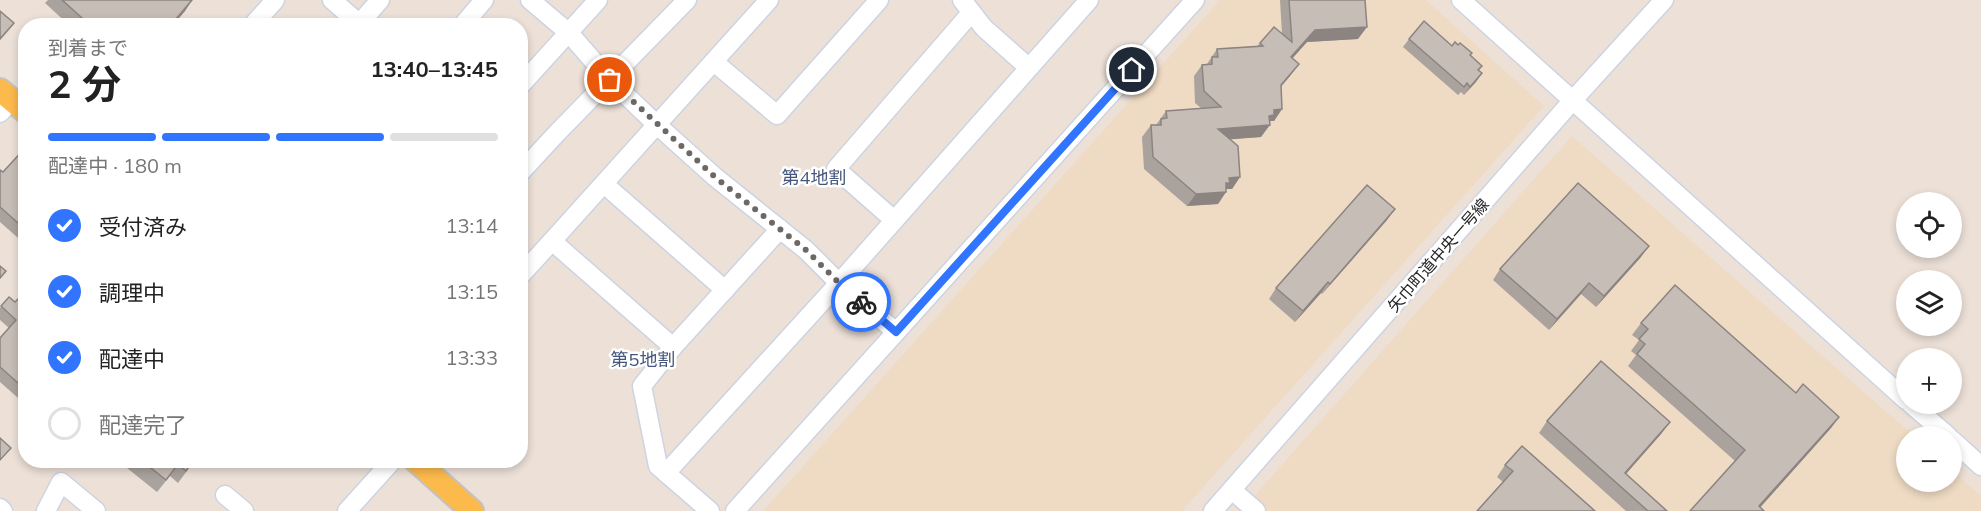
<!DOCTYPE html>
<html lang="ja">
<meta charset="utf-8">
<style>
body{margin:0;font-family:Mulish,"Noto Sans JP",sans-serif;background:#f2f2f2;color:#222;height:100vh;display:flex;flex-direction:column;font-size:22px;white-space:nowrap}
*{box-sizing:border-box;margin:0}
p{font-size:20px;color:#767676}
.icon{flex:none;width:33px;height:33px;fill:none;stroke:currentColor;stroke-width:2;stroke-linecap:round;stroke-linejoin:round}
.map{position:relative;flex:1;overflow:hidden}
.side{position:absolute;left:18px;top:18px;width:510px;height:450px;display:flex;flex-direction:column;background:#fff;border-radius:24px;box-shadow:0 3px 9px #0003}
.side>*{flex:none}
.buttons{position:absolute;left:1896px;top:192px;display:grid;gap:12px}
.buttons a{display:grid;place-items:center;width:66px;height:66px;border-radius:50%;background:#fff;box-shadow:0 3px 9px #0003;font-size:30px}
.pin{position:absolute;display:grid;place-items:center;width:51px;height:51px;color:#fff;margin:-26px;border:3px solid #fff;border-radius:50%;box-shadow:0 2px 6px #0007}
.courier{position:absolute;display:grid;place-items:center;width:60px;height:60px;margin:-30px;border:4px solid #3175ff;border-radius:50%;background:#fff;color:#222;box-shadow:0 2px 8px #0007}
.summary em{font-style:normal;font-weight:700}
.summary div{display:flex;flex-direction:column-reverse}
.summary{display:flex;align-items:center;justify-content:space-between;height:102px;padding:0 30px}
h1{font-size:39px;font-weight:700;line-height:45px}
.bar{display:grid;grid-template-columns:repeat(4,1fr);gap:9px 6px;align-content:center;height:72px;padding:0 30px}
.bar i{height:8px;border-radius:4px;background:#e0e0e0}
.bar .selected{background:#3175ff}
.bar p{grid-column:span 4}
ol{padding:0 30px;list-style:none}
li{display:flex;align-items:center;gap:18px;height:66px}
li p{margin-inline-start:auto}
li .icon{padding:6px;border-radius:50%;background:#3175ff;color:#fff;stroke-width:4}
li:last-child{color:#767676}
li i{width:33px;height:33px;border:3px solid #e0e0e0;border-radius:50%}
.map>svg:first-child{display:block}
</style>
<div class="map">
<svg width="1981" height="511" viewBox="0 0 1981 511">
<rect width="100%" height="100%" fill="#ece0d7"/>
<g fill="#efdbc4">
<polygon points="1220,0 1426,0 1544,106 1182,511 763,511"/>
<polygon points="1572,136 1914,436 1906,436 1906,482 1952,482 1952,470 1981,496 1981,511 1241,511"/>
</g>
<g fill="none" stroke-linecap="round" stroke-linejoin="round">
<g stroke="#ccd4e2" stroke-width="21">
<g id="minor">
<polyline points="332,0 362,26"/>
<polyline points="530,0 569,33 610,80 656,124 715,177 806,250 839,283 896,332"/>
<polyline points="962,0 984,28 1028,67"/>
<polyline points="1461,0 1906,400"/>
<polyline points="359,24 380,0"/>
<polyline points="252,26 275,0"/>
<polyline points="462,26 484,0"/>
<polyline points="714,62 777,115 879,0"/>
<polyline points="520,86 598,0"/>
<polyline points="0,113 12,100"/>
<polyline points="520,173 557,133 687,0"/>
<polyline points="604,184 725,290"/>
<polyline points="894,220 836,169 971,13"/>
<polyline points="520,276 552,241"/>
<polyline points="673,347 552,241 769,0"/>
<polyline points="1911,404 1948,436"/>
<polyline points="1952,440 1981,466"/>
<polyline points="666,473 839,283 1089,0"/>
<polyline points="1232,490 1256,511"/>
<polyline points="225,495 244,511"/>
<polyline points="0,508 3,511"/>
<polyline points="46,511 61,482 96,511"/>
<polyline points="347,511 393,460"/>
<polyline points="710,511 658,466 642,386 673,347 780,229"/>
<polyline points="735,511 1195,0"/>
<polyline points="1213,511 1573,100 1664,0"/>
</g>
</g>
<g stroke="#c3c3c3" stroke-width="26">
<g id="major">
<polyline points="0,90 26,112"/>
<polyline points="415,460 472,511"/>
</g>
</g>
<use href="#minor" stroke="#fff" stroke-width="18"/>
<use href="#major" stroke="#fcb94c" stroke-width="22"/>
</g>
<g fill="#aaa39d">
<polygon points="48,0 192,0 185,11 172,26 70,26 45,3"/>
<polygon points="1280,0 1365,0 1358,39 1307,42 1292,58 1290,76 1281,87 1282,109 1274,121 1270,121 1261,137 1230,139 1240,177 1232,189 1226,189 1226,192 1218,204 1187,206 1144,169 1142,137 1151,125 1156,125 1166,111 1201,108 1195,103 1194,76 1202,65 1207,64 1217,49 1257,46 1260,43 1282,34"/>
<polygon points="1409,39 1470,56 1482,66 1479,70 1482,73 1464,95 1461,92 1458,95 1403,47"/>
<polygon points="26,147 26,245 0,222 0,170 3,172"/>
<polygon points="1387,220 1322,294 1321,293 1295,322 1269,299 1276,288"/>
<polygon points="1641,257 1596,307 1581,294 1549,330 1493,280 1500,269"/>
<polygon points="26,292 26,405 0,382 0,338 9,328 0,320 0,308 9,297 15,302"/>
<polygon points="1641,323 1796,393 1839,417 1831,428 1760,507 1690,511 1735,461 1628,366 1636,355 1631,351 1639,340 1632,335"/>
<polygon points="1547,421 1670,422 1661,434 1626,474 1667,511 1626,511 1539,433"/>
<polygon points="117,460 195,460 178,483 170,476 157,492"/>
<polygon points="1505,465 1595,511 1503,482 1497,477"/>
</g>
<g fill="#8b8480">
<polygon points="192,0 185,11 172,26 170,26"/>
<polygon points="1367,27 1358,39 1307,42 1283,69 1291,57 1315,30"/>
<polygon points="1299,64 1290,76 1272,96 1281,85"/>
<polygon points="1482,73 1476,82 1464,95 1470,87"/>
<polygon points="1282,109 1274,121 1270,121 1267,125 1270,125 1261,137 1210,141 1218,129 1274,110"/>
<polygon points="1240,177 1232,189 1225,189 1226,192 1218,204 1187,206 1196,194 1229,178"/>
<polygon points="1395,209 1387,220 1322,294 1330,284"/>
<polygon points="1649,246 1641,257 1596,307 1604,296"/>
<polygon points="1328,282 1321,293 1295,322 1303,311"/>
<polygon points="1589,283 1581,294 1549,330 1557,319"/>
<polygon points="1839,417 1831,428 1757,511 1759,506"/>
<polygon points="1670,422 1661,434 1616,485 1625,473"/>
</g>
<g fill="#c6bdb7" stroke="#8b8480" stroke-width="1.5">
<polygon points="62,0 192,0 170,26 91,26"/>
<polygon points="1289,0 1365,0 1367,27 1315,30 1291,57 1299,64 1281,85 1282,109 1274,110 1274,115 1269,116 1270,125 1218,129 1238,146 1240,177 1229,178 1230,183 1226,183 1226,192 1196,194 1153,157 1151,125 1161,125 1161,119 1167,118 1166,111 1221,107 1204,91 1202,65 1212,64 1212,57 1218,57 1217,49 1263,46 1260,43 1274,27 1292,42"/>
<polygon points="0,11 14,23 0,39"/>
<polygon points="1424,21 1452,46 1455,42 1458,45 1460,43 1472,53 1470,55 1482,66 1478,70 1482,73 1470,87 1467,83 1464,87 1409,39"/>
<polygon points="26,147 26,230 0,207 0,170 3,172"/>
<polygon points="1578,183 1649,246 1604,296 1589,283 1557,319 1500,269"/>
<polygon points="1367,185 1395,209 1330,284 1328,282 1303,311 1276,288"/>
<polygon points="0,266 6,271 0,278"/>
<polygon points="1675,285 1796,393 1803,384 1839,417 1759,506 1764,511 1690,511 1745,450 1637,354 1645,344 1639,339 1648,329 1641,323"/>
<polygon points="25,292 26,292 26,390 0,367 0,338 16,320 1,306 9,297 15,302"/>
<polygon points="1601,361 1670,422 1625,473 1667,511 1648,511 1547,421"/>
<polygon points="0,438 11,448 0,460"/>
<polygon points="1522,446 1595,511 1477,511 1513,471 1505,465"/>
<polygon points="141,460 194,460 186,471 178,464 166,480"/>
</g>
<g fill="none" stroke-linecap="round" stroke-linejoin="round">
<polyline stroke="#6c6865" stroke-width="6" stroke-dasharray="0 10.8" points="610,80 715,177 806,250 839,283 861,302"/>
<polyline stroke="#3175ff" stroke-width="8" points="861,302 896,332 1132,70"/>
</g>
<g text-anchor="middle" stroke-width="5" stroke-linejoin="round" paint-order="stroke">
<g font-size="16" fill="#272727" stroke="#fff">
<text transform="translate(1438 255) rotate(-49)" y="6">矢巾町道中央一号線</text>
</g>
<g font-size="18" fill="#45567b" stroke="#fff">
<text x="814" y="184">第4地割</text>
<text x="643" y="366">第5地割</text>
</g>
</g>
</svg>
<div class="buttons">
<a><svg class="icon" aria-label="locate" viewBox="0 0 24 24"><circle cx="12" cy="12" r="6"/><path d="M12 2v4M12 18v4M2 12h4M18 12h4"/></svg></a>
<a><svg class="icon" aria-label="layers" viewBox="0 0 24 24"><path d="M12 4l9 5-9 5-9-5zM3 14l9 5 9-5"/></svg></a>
<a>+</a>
<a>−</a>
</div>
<div class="pin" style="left:610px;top:80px;background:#ea580c"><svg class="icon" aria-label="bag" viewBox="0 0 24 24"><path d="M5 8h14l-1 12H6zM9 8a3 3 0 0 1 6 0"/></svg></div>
<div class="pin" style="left:1132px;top:70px;background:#1f2937"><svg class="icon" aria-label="home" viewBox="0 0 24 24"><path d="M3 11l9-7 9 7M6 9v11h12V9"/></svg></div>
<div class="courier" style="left:861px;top:302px"><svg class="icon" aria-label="bike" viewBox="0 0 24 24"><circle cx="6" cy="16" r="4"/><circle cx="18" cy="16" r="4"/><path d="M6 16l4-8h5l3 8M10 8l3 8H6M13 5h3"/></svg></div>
<section class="side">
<div class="summary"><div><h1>2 分</h1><p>到着まで</p></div><em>13:40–13:45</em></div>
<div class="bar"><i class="selected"></i><i class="selected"></i><i class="selected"></i><i></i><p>配達中 · 180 m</p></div>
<ol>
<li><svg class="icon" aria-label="check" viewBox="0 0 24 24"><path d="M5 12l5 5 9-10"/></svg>受付済み<p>13:14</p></li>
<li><svg class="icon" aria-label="check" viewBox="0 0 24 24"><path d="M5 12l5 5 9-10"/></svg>調理中<p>13:15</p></li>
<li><svg class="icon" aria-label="check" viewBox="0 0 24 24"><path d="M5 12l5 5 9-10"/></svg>配達中<p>13:33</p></li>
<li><i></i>配達完了</li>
</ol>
</section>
</div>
